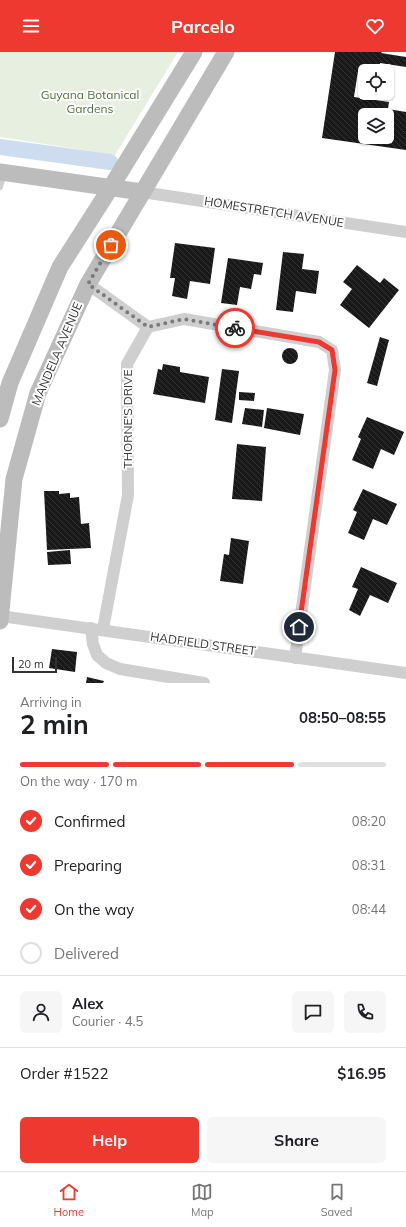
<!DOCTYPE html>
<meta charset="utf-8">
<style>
body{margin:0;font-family:Mulish,sans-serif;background:#f6f6f6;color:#202124;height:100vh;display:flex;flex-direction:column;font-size:15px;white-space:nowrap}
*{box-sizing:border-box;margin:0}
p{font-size:13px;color:#757577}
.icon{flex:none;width:22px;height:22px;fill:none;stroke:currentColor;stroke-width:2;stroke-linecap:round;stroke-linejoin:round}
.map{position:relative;height:631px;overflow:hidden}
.details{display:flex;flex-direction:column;background:#fff;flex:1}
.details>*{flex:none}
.controls{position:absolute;left:358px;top:12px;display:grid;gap:8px}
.controls a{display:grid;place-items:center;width:36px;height:36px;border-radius:6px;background:#fff;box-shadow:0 1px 3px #0004;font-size:20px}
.scale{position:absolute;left:12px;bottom:10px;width:45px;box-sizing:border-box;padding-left:4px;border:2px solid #323232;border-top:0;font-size:11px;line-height:14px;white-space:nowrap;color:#323232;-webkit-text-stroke:3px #fff;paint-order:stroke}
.pin{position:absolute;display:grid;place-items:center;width:34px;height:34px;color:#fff;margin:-17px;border:2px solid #fff;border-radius:50%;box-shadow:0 1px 4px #0007}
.courier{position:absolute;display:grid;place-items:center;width:40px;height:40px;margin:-20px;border:3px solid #ed3930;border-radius:50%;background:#fff;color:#222;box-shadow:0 1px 5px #0007}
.head em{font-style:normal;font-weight:700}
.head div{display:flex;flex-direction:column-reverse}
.head{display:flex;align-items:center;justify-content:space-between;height:68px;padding:0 20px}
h1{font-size:26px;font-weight:700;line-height:30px}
.bar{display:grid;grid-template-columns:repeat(4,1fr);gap:6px 4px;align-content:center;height:48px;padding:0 20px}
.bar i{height:5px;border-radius:3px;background:#e0e0e0}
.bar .on{background:#ed3930}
.bar p{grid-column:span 4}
.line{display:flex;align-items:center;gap:10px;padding:0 20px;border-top:1px solid #e0e0e0}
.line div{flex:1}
.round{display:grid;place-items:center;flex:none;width:42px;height:42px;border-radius:6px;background:#f6f6f6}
ol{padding:0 20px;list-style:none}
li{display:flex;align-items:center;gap:12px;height:44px}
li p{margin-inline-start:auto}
li .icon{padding:4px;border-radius:50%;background:#ed3930;color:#fff;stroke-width:4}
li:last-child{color:#757577}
li i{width:22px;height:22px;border:2px solid #e0e0e0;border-radius:50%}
.action{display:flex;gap:8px;margin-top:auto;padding:8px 20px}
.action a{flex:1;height:46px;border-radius:6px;background:#ed3930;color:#fff;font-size:16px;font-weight:700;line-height:46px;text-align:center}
.action a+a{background:#f6f6f6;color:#202124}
header{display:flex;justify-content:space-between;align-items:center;height:52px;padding:0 20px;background:#ed3930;color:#fff;font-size:18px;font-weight:700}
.tabs{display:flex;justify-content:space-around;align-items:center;height:56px;border-top:1px solid #e0e0e0;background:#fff;font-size:11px;color:#757577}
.tabs a{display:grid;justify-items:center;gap:2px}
.tabs .on{color:#ed3930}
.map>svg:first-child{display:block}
</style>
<header><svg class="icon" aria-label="menu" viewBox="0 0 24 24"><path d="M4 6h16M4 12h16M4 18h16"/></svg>Parcelo<svg class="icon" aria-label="heart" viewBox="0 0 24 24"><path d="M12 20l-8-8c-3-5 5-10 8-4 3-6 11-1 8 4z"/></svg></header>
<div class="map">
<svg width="406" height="631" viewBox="0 0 406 631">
<defs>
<pattern id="building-back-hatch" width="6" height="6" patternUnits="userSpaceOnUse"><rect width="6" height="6" fill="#191919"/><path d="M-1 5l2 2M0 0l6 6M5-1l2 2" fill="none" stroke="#323232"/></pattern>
</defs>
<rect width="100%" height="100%" fill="#fff"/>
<polygon fill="#e7efe1" points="0,0 178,0 115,103 0,85"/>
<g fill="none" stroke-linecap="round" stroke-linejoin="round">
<polyline stroke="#cdddef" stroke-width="16" points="0,95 110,110"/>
</g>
<g fill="url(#building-back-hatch)" fill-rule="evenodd">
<path d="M335,0H382L381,1L406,5V15L380,11L379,19H358L354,45L389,50L388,57L406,60V98L322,86ZM365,63H387V85H365Z"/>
<polygon points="175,191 215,196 210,232 190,229 187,247 172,244 175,226 170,226"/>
<polygon points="283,200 304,202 302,217 319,219 316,242 296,239 293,260 276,258"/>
<polygon points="228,206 263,211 261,223 254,222 251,237 240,235 237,253 221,251"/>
<polygon points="357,213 380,231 384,226 399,238 369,276 340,253 352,237 343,230"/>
<polygon points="380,285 389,288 377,334 367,331"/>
<circle cx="290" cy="304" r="8"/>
<polygon points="163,312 180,315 180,320 209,325 205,351 153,342 158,317 162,318"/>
<polygon points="222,317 239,319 232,371 215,368"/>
<polygon points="239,340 255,341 254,349 239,348"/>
<polygon points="245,356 264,358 262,375 242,372"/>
<polygon points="267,356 304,362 300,383 264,376"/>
<polygon points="367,365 404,380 394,403 381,397 373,417 352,408 361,387 358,385"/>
<polygon points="237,392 266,395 262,449 232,447"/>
<polygon points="363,437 397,452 387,473 373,467 364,488 348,481 357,460 353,458"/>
<polygon points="44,439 59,439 59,442 70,441 70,446 79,445 81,472 89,471 91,496 47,498"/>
<polygon points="231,486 249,489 243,532 220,529 224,502 229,503"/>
<polygon points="70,498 71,512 48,513 47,500"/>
<polygon points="361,515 397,531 388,551 370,543 360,564 349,558 358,537 352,535"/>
<polygon points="52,597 77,600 75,620 49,616"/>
<polygon points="87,625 104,629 103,631 86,631"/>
</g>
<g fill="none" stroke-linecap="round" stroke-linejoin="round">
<polyline stroke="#cfcfcf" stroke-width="6" points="0,135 4,121"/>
<g stroke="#cfcfcf" stroke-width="12">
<polyline points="142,140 406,180"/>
<polyline points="88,232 148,275"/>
<path d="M0,564C136,582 271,603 406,621"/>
<polyline points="91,576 93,592 97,603 106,611 120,617 204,631"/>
<polyline points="103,577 128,443 127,312 148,275 184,267 319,290 332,298 335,318 295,606"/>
</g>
<g stroke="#bcbcbc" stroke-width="17">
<polyline points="0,120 142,140"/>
<polyline points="0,367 10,331 60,215 111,135 194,0"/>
<polyline points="0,569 14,427 38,341 88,232 226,0"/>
</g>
</g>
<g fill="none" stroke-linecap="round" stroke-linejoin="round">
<polyline stroke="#7a7a7a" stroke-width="4" stroke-dasharray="0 7.2" points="111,193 88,232 148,275 184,267 235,276"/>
<polyline stroke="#ed3930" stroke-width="5" points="235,276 319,290 332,298 335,318 299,575"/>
</g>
<g text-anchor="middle" stroke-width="4" stroke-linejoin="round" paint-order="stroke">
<g font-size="12" fill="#4f713c" stroke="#fff">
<text x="90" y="47">Guyana Botanical<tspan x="90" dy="14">Gardens</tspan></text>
</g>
<g font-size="12" fill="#323232" stroke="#fff">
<text transform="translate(274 160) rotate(9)" y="4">HOMESTRETCH AVENUE</text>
<text transform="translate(57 302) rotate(-67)" y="4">MANDELA AVENUE</text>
<text transform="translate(128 367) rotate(-90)" y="4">THORNE'S DRIVE</text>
<text transform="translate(203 592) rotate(8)" y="4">HADFIELD STREET</text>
</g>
</g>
</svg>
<div class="controls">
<a><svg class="icon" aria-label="locate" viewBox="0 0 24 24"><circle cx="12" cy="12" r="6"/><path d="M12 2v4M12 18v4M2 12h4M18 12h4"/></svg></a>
<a><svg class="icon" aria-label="layers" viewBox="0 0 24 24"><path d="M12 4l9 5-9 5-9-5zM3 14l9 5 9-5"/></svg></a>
</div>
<div class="scale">20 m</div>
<div class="pin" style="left:111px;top:193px;background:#ea580c"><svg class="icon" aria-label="bag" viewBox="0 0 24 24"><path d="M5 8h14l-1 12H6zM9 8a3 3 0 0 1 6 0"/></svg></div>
<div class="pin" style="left:299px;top:575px;background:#1f2937"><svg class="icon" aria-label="home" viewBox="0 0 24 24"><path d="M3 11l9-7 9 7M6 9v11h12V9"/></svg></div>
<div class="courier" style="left:235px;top:276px"><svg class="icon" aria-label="bike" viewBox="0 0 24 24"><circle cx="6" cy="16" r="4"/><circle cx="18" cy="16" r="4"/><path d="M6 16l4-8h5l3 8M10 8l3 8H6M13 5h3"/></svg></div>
</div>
<section class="details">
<div class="head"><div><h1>2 min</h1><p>Arriving in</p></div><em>08:50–08:55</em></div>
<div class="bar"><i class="on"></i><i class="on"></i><i class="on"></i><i></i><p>On the way · 170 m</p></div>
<ol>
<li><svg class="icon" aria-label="check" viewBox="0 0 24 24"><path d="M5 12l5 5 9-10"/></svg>Confirmed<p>08:20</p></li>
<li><svg class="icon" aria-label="check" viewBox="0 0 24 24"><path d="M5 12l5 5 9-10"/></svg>Preparing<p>08:31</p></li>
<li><svg class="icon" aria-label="check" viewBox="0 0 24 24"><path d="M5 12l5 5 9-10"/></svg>On the way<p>08:44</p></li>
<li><i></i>Delivered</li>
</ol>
<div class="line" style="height:72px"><a class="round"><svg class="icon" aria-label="person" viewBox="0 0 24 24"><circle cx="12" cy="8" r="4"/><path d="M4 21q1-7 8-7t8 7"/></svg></a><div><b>Alex</b><p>Courier · 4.5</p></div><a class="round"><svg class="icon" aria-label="chat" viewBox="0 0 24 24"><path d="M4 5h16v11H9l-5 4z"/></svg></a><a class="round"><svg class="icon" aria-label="phone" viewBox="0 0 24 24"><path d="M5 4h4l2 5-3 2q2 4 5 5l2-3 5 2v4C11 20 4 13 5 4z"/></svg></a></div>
<div class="line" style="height:52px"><div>Order #1522</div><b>$16.95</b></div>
<div class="action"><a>Help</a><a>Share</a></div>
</section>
<nav class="tabs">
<a class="on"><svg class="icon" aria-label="home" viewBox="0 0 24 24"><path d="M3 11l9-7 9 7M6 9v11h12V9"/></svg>Home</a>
<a><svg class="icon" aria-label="map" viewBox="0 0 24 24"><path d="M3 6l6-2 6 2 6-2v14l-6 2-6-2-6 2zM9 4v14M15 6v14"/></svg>Map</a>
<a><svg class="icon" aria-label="saved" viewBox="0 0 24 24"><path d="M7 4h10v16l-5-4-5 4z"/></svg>Saved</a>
</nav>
